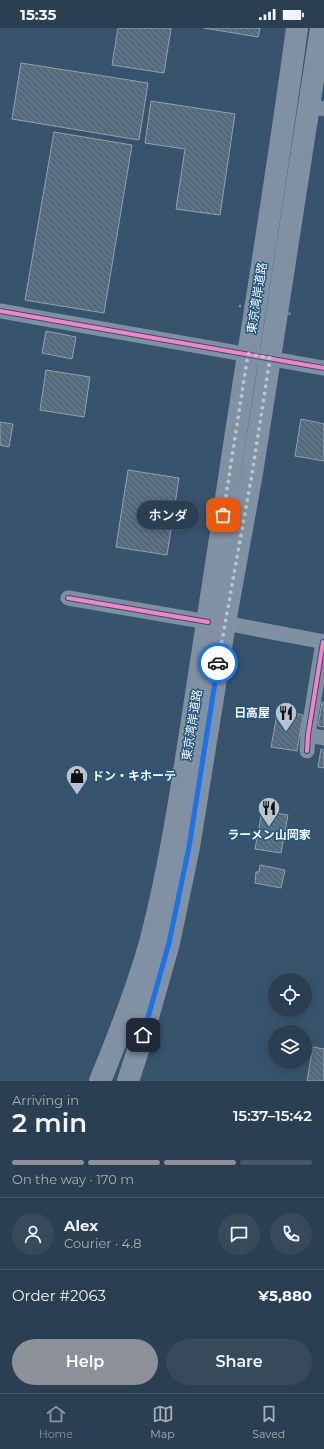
<!DOCTYPE html>
<meta charset="utf-8">
<style>
body{margin:0;font-family:Montserrat,"Noto Sans JP",sans-serif;background:#364a5b;color:#f1f3f6;height:100vh;display:flex;flex-direction:column;font-size:15px;white-space:nowrap}
*{box-sizing:border-box;margin:0}
p{font-size:13px;color:#a5afb7}
.icon{flex:none;width:22px;height:22px;fill:none;stroke:currentColor;stroke-width:2;stroke-linecap:round;stroke-linejoin:round}
.map{position:relative;height:1053px;overflow:hidden}
.sheet{display:flex;flex-direction:column;background:#2a3f51;flex:1}
.sheet>*{flex:none}
.controls{position:absolute;left:268px;top:945px;display:grid;gap:8px}
.controls a{display:grid;place-items:center;width:44px;height:44px;border-radius:50%;background:#2a3f51;box-shadow:0 2px 10px #0003,0 0 0 1px #465868;font-size:20px}
.pin{position:absolute;display:grid;place-items:center;width:34px;height:34px;color:#fff;margin:-17px;border-radius:8px;box-shadow:0 2px 6px #0006}
.courier{position:absolute;display:grid;place-items:center;width:40px;height:40px;margin:-20px;border:3px solid #1a73e8;border-radius:50%;background:#fff;color:#222;box-shadow:0 1px 5px #0007}
.bubble{position:absolute;height:28px;border-radius:14px;background:#2a3f51;box-shadow:0 2px 10px #0003,0 0 0 1px #465868;font-size:13px;font-weight:600;line-height:28px;text-align:center}
.summary em{font-style:normal;font-weight:600}
.summary div{display:flex;flex-direction:column-reverse}
.summary{display:flex;align-items:center;justify-content:space-between;height:68px;padding:0 12px}
h1{font-size:26px;font-weight:600;line-height:30px}
.bar{display:grid;grid-template-columns:repeat(4,1fr);gap:6px 4px;align-content:center;height:48px;padding:0 12px}
.bar i{height:5px;border-radius:3px;background:#465868}
.bar .selected{background:#8c9099}
.bar p{grid-column:span 4}
.line{display:flex;align-items:center;gap:10px;padding:0 12px;border-top:1px solid #465868}
.line div{flex:1}
.round{display:grid;place-items:center;flex:none;width:42px;height:42px;border-radius:21px;background:#364a5b}
.primary-button{display:flex;gap:8px;margin-top:auto;padding:8px 12px}
.primary-button a{flex:1;height:46px;border-radius:24px;background:#8c9099;color:#fff;font-size:16px;font-weight:600;line-height:46px;text-align:center}
.primary-button a+a{background:#364a5b;color:#f1f3f6}
.status{display:flex;justify-content:space-between;align-items:center;height:28px;padding:0 20px;background:#2a3f51;direction:ltr}
.status svg{height:11px;fill:currentColor}
.menu{display:flex;justify-content:space-around;align-items:center;height:56px;border-top:1px solid #465868;background:#2a3f51;font-size:11px;color:#a5afb7}
.menu a{display:grid;justify-items:center;gap:2px}
.menu .selected{color:#8c9099}
.map>svg:first-child{display:block}
</style>
<div class="status"><b>15:35</b><svg viewBox="0 0 49 12"><path d="M0 12V9h3v3zM5 12V6h3v6zM10 12V3h3v9zM15 12V0h3v12zM26 1h20v11H26zM47 4h2v5h-2z"/></svg></div>
<div class="map">
<svg width="324" height="1053" viewBox="0 0 324 1053">
<defs>
<pattern id="building-back-hatch" width="6" height="6" patternUnits="userSpaceOnUse"><rect width="6" height="6" fill="#546a7d"/><path d="M-1 5l2 2M0 0l6 6M5-1l2 2" fill="none" stroke="#6e8090"/></pattern>
</defs>
<rect width="100%" height="100%" fill="#38546c"/>
<g fill="url(#building-back-hatch)" stroke="#91a2b0">
<polygon points="118,0 171,0 164,45 112,37"/>
<polygon points="204,0 260,0 258,9"/>
<polygon points="21,35 148,55 139,112 12,91"/>
<polygon points="151,73 235,86 220,187 176,181 185,121 145,115"/>
<polygon points="54,104 132,117 104,285 25,272"/>
<polygon points="46,303 76,309 72,331 42,325"/>
<polygon points="46,342 90,349 84,389 40,382"/>
<polygon points="301,391 324,396 324,433 295,428"/>
<polygon points="0,394 13,396 9,419 0,417"/>
<polygon points="128,442 179,450 167,527 116,519"/>
<polygon points="322,674 324,674 324,699 318,698"/>
<polygon points="288,684 303,687 297,723 271,719 277,686 287,689"/>
<polygon points="321,721 324,722 324,740 318,739"/>
<polygon points="262,783 288,787 281,825 255,821"/>
<polygon points="260,837 285,842 281,860 255,855 256,844 259,844"/>
<polygon points="313,1019 324,1021 324,1053 307,1053"/>
</g>
<g fill="none" stroke-linecap="round" stroke-linejoin="round">
<g stroke="#7e90a2" stroke-width="15">
<polyline points="309,78 324,81"/>
<polyline points="0,283 324,340"/>
<polyline points="68,570 208,594"/>
<polyline points="225,595 324,614"/>
<polyline points="308,707 324,710"/>
<polyline points="307,723 308,707 323,614"/>
</g>
<g stroke="#7f91a2" stroke-width="22">
<path d="M100,1053C119,1007 138,959 151,911C169,841 180,770 191,699C202,630 212,560 223,491C247,327 275,164 297,0"/>
<polyline points="128,1053 143,1007 169,915 189,819 225,595 252,445 270,330 321,0"/>
</g>
<polyline stroke="#7e90a2" stroke-width="2.5" stroke-dasharray="2 3" stroke-linecap="butt" points="239,278 291,286"/>
<g stroke="#225582" stroke-width="6">
<g id="cycleway">
<polyline points="0,283 324,340"/>
<polyline points="68,570 208,594"/>
<polyline points="307,723 308,707 323,614"/>
</g>
</g>
<use href="#cycleway" stroke="#ff80c0" stroke-width="4"/>
</g>
<g fill="none" stroke-linecap="round" stroke-linejoin="round">
<polyline stroke="#b9c3cc" stroke-width="4" stroke-dasharray="0 7.2" points="218,635 252,446 270,330 248,326 223,487"/>
<polyline stroke="#1a73e8" stroke-width="5" points="143,1007 169,915 189,819 218,635"/>
</g>
<defs>
<g id="restaurant-pin" transform="scale(1.15)"><path d="M0 17L-7.5 6A9.5 9.5 0 1 1 7.5 6Z" fill="#b9c3cc" stroke="#225582"/><path d="M-5-6h1v4h1v-4h1v4h1v-4h1v5L-1.5 .5V6h-2V.5L-5-1ZM5-6V6H3V1.5H1.5Q1.5-4 5-6Z" fill="#111"/></g>
<g id="shop-pin" transform="scale(1.15)"><path d="M0 17L-7.5 6A9.5 9.5 0 1 1 7.5 6Z" fill="#b9c3cc" stroke="#225582"/><path d="M-5-2.5h2.3a2.7 3.5 0 0 1 5.4 0H5L5.5 6h-11ZM-1.5-2.5h3a1.5 2.3 0 0 0-3 0Z" fill="#111"/></g>
</defs>
<g fill-rule="evenodd">
<use href="#restaurant-pin" x="286" y="685"/>
<use href="#shop-pin" x="77" y="748"/>
<use href="#restaurant-pin" x="269" y="780"/>
</g>
<g text-anchor="middle" stroke-width="3" stroke-linejoin="round" paint-order="stroke">
<g font-size="12" fill="#fff" stroke="#225582">
<text transform="translate(257 270) rotate(-81)" y="4">東京湾岸道路</text>
<text transform="translate(192 697) rotate(-81)" y="4">東京湾岸道路</text>
</g>
<g font-size="12" font-weight="bold" fill="#fff" stroke="#225582" text-anchor="end">
<text x="270" y="689">日高屋</text>
<text x="92" y="752" text-anchor="start">ドン・キホーテ</text>
<text x="269" y="811" text-anchor="middle">ラーメン山岡家</text>
</g>
</g>
</svg>
<div class="controls">
<a><svg class="icon" aria-label="locate" viewBox="0 0 24 24"><circle cx="12" cy="12" r="6"/><path d="M12 2v4M12 18v4M2 12h4M18 12h4"/></svg></a>
<a><svg class="icon" aria-label="layers" viewBox="0 0 24 24"><path d="M12 4l9 5-9 5-9-5zM3 14l9 5 9-5"/></svg></a>
</div>
<div class="pin" style="left:223px;top:487px;background:#ea580c"><svg class="icon" aria-label="bag" viewBox="0 0 24 24"><path d="M5 8h14l-1 12H6zM9 8a3 3 0 0 1 6 0"/></svg></div>
<div class="pin" style="left:143px;top:1007px;background:#1f2937"><svg class="icon" aria-label="home" viewBox="0 0 24 24"><path d="M3 11l9-7 9 7M6 9v11h12V9"/></svg></div>
<div class="courier" style="left:218px;top:635px"><svg class="icon" aria-label="car" viewBox="0 0 24 24"><path d="M5 17H2v-5l4-1 3-4h7l3 4 3 1v5h-3M9 17h6M6 11h13"/><circle cx="7" cy="17" r="2"/><circle cx="17" cy="17" r="2"/></svg></div>
<div class="bubble" style="left:137px;top:473px;width:62px">ホンダ</div>
</div>
<section class="sheet">
<div class="summary"><div><h1>2 min</h1><p>Arriving in</p></div><em>15:37–15:42</em></div>
<div class="bar"><i class="selected"></i><i class="selected"></i><i class="selected"></i><i></i><p>On the way · 170 m</p></div>
<div class="line" style="height:72px"><a class="round"><svg class="icon" aria-label="person" viewBox="0 0 24 24"><circle cx="12" cy="8" r="4"/><path d="M4 21q1-7 8-7t8 7"/></svg></a><div><b>Alex</b><p>Courier · 4.8</p></div><a class="round"><svg class="icon" aria-label="chat" viewBox="0 0 24 24"><path d="M4 5h16v11H9l-5 4z"/></svg></a><a class="round"><svg class="icon" aria-label="phone" viewBox="0 0 24 24"><path d="M5 4h4l2 5-3 2q2 4 5 5l2-3 5 2v4C11 20 4 13 5 4z"/></svg></a></div>
<div class="line" style="height:52px"><div>Order #2063</div><b>¥5,880</b></div>
<div class="primary-button"><a>Help</a><a>Share</a></div>
</section>
<nav class="menu">
<a class="selected"><svg class="icon" aria-label="home" viewBox="0 0 24 24"><path d="M3 11l9-7 9 7M6 9v11h12V9"/></svg>Home</a>
<a><svg class="icon" aria-label="map" viewBox="0 0 24 24"><path d="M3 6l6-2 6 2 6-2v14l-6 2-6-2-6 2zM9 4v14M15 6v14"/></svg>Map</a>
<a><svg class="icon" aria-label="saved" viewBox="0 0 24 24"><path d="M7 4h10v16l-5-4-5 4z"/></svg>Saved</a>
</nav>
